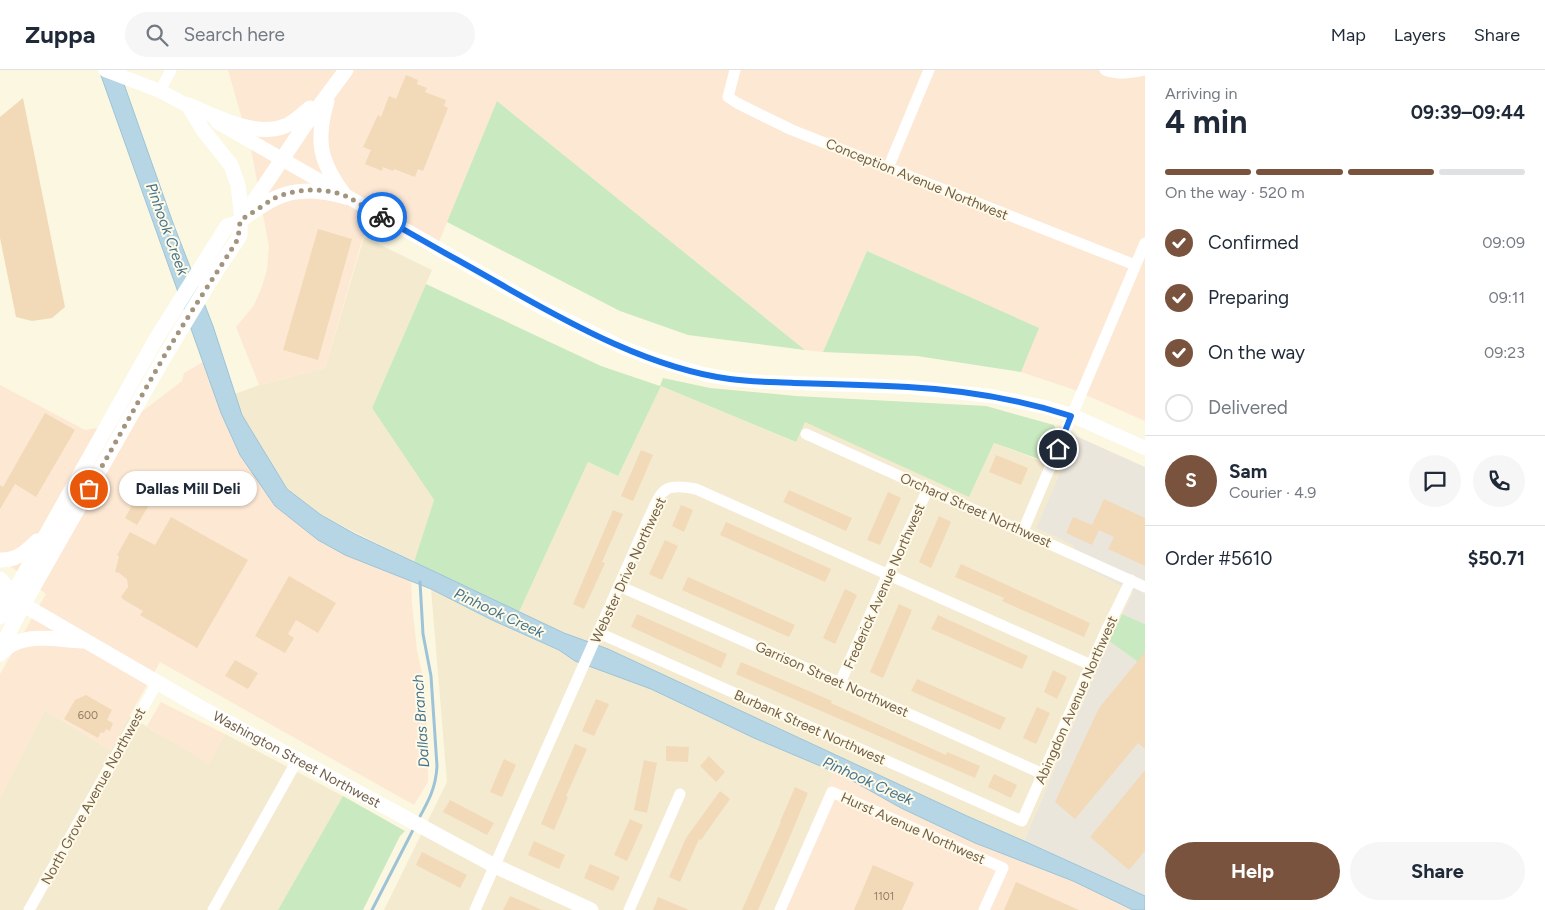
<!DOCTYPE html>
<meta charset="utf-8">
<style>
body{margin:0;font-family:Figtree,sans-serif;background:#f6f6f7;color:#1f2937;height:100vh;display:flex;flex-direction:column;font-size:19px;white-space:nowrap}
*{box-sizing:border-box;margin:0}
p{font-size:16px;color:#747a83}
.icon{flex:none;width:28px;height:28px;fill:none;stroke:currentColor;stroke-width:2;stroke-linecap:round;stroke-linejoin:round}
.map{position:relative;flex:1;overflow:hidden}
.panel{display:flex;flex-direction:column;background:#fff;width:400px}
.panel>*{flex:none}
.pin{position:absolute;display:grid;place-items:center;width:42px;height:42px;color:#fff;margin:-21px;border:2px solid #fff;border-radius:50%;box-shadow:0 1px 5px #0007}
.courier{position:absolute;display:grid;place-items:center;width:50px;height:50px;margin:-25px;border:4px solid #1a73e8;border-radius:50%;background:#fff;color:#222;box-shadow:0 1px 6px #0007}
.bubble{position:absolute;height:35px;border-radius:18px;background:#fff;box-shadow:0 1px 4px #0004;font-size:16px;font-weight:700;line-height:35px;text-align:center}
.head em{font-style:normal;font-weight:700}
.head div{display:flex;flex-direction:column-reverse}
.head{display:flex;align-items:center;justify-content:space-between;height:85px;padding:0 20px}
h1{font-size:32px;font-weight:700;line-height:38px}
.bar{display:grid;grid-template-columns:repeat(4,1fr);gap:8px 5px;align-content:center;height:60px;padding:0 20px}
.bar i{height:6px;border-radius:4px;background:#e0e1e3}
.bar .on{background:#79533d}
.bar p{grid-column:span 4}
.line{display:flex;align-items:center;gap:12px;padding:0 20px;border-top:1px solid #e0e1e3}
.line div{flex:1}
.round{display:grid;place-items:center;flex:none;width:52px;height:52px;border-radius:26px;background:#f6f6f7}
ol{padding:0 20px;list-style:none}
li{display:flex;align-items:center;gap:15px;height:55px}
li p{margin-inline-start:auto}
li .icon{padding:5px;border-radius:50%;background:#79533d;color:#fff;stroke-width:4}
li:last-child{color:#747a83}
li i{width:28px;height:28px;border:2px solid #e0e1e3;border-radius:50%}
.button{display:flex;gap:10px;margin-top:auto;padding:10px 20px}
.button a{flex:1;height:58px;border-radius:30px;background:#79533d;color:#fff;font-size:20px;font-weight:700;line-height:58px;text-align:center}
.button a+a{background:#f6f6f7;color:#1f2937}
header{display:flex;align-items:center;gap:30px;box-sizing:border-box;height:70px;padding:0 25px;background:#fff;border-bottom:1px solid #e0e1e3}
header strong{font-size:24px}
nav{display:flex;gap:28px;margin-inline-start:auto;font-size:18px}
.search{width:350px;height:45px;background:#f6f6f7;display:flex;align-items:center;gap:12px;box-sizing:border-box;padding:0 18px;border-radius:28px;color:#747a83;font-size:19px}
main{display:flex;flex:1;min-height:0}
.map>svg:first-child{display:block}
</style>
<header>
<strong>Zuppa</strong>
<div class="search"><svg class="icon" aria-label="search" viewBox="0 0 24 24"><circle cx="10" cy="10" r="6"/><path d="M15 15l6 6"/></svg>Search here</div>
<nav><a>Map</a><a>Layers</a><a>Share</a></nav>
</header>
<main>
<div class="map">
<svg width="1145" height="840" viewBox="0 0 1145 840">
<rect width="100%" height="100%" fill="#fcf7e1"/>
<g fill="#f4eacf">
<polygon points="364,167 432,200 372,338 434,430 414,492 321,445 287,419 242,345 235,324 259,315 325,298"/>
<polygon points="661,316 795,372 804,351 969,427 994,373 1062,399 1036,458 1076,476 1069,488 1133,522 1115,557 1024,771 967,746 608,579 564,563 519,542 588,392 618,406"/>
<polygon points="431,519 492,550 559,580 575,591 651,619 754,668 834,702 775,840 384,840 447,712"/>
<polygon points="45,640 110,680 129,646 209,693 225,664 343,726 278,840 0,840 0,727"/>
</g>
<g fill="#fde8d4">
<polygon points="228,0 1145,0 1145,351 1072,319 1021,302 1038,258 867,181 823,282 805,280 497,31 436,179 371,148 363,167 325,298 259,315 236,257 254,235 261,219 267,200 269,177 252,84"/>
<polygon points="203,292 221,343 275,436 318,470 345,485 411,511 412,534 417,580 426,622 428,712 414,735 160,592 110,680 45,640 0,727 0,604 46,524 0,488 0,315 85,360 127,353 182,311 184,303"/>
<polygon points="161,632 225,664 209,694 147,656"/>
<polygon points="834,702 844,706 901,738 975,773 1073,811 1133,840 775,840"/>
</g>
<g fill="#ebe6dc">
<polygon points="1076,366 1145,397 1145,554 1122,544 1133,522 1069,489 1075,476 1036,458"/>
<polygon points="1109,571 1145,597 1145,826 1024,771"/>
</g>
<g fill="#c9e9c0">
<polygon points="497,31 805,280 688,265 620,241 447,152"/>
<polygon points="867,181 1039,258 1021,302 917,286 823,282"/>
<polygon points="426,214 601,296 660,316 663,308 710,318 796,326 986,336 1054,355 1058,366 1047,392 994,373 969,427 805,352 796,372 661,316 618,406 588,392 519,542 414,492 434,430 372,338"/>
<polygon points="1122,544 1145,554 1145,597 1109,571"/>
<polygon points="343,726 405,761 400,766 363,840 278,840"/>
</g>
<polygon fill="#b6d6e5" stroke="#9cc3d7" points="99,0 119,0 173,153 213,256 242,345 287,419 321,445 355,464 564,563 608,579 967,746 1024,771 1145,826 1145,840 1133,840 1073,811 975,773 901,738 844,706 754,668 651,619 575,591 559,580 492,550 431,519 345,485 318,470 275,436 240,385 221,343"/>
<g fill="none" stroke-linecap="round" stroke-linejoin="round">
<g stroke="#9cc3d7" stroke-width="3">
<path d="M418,750C428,732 436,718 437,696L431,606L423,564L420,512"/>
<polyline points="372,840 414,758"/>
</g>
</g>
<g fill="#f2dab8">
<polygon points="406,5 418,10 417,14 427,18 425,22 446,30 444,36 448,38 423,101 418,99 415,107 394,99 393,101 383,97 382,101 365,94 371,80 363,77 378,45 381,47 389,26 396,29"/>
<polygon points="23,28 65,237 52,248 32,251 16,247 0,168 0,47"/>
<polygon points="318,159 352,169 318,290 283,280"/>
<polygon points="45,343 75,360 36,427 15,414 0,439 0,415 3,417"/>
<polygon points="641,380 653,385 633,431 621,426"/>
<polygon points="996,385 1028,398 1021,415 989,402"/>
<polygon points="789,420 852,448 846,461 783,432"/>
<polygon points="888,422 901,428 880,475 867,470"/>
<polygon points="136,428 149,435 137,455 125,448"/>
<polygon points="1104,429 1145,448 1145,496 1108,479 1114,467 1099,460 1092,475 1066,463 1073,447 1092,455"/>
<polygon points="681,435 693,440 684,462 672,456"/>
<polygon points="613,440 623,444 602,492 605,493 584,539 573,534"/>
<polygon points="939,446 951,452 931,498 919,492"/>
<polygon points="171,447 248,490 197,578 140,545 143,541 124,530 121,527 128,517 127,509 119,503 115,502 119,486 117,485 130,462 155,475"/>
<polygon points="726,452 831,499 825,512 720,465"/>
<polygon points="665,470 678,476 662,510 649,504"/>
<polygon points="961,494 1090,553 1084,567 1002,531 1004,528 955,507"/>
<polygon points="289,506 336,533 318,563 296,550 288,564 294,568 285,583 255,566"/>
<polygon points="688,507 795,555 789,567 682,520"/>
<polygon points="845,519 857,525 835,574 823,568"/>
<polygon points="899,534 912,540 883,608 870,602"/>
<polygon points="637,544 727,584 721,598 631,557"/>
<polygon points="938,545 1028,586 1022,599 931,559"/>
<polygon points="1145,582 1145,679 1138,673 1075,749 1055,732 1099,638"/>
<polygon points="235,590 258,603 248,619 225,606"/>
<polygon points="741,592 832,631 831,633 946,685 947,682 980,696 975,708 736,604"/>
<polygon points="1053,600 1067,607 1057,629 1044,622"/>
<polygon points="917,609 1006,648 1000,660 911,621"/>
<polygon points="86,625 112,640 107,650 113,653 110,661 106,659 104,663 101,662 98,668 64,649 75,630"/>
<polygon points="596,629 609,634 594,666 582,661"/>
<polygon points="1037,637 1050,643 1036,674 1023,668"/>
<polygon points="575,674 587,679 566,726 568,727 554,760 541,754"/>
<polygon points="666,676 689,677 688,692 666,691"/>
<polygon points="709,686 725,702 716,712 700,696"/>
<polygon points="504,689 516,695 502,727 490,722"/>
<polygon points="644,690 657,693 647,743 634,740"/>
<polygon points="1145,700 1145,781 1129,800 1090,767"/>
<polygon points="994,704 1017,715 1011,728 988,717"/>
<polygon points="795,717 808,723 789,769 758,840 742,840 781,752 780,752"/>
<polygon points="720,721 730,729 701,770 699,769 680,812 669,807 686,768"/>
<polygon points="450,730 494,753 487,765 443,742"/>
<polygon points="630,749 643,755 627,791 614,785"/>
<polygon points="534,771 565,785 559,799 528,785"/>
<polygon points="422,782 467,805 460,818 416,795"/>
<polygon points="590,794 620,807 613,821 584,808"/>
<polygon points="873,795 914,813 902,840 854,840"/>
<polygon points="1016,812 1079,840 1004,840"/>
<polygon points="510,826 542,840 503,840"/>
<polygon points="658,827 689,840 653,840"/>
</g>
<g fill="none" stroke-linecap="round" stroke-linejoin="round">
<g stroke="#fff" stroke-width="11">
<polyline points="735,0 728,27 737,33 792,60 1135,195"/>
<path d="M1105,0C1119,5 1131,3 1145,0"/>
<polyline points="160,21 171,0"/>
<polyline points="888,98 929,0"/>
<polyline points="806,364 1145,517"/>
<polyline points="1023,461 1145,173"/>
<polyline points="619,516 840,613 1043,704"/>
<polyline points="599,563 1022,751 1106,561 1131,510"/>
<polyline points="840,613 888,504 928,419"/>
<polyline points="29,840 157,613"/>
<polyline points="213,840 298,689"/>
<path d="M475,840L648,450C662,421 661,412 696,419L1091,595"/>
<polyline points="629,840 680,724"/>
<polyline points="780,840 832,722 1003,798 984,840"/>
</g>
<g stroke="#fff" stroke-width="14">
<polyline points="105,0 160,21 198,41"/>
<polyline points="217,52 542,238 622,277 656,290 703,304 730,309 764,312 908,317 991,326 1045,337 1071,345 1145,378"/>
</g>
<g stroke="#fff" stroke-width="15">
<path d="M327,31C315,72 320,93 346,127"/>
<path d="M188,35L203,60L231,95L238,115L242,149C253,142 264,133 276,128C299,117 322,121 346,127"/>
<path d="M188,35C215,46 255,68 285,56C295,52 302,44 310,38"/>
<path d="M0,490C16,491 27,481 37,471"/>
<polyline points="0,509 7,517 10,527"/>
<path id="s1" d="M0,524L10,527L198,636L469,782L495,796L591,840"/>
<polyline points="0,547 156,269 227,156 240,152 303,58 346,0"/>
<polyline points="0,580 23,535 166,284 215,203 236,172 240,165 240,152"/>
<path d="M0,584C4,581 8,576 13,574C33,564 60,570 82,571"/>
</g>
</g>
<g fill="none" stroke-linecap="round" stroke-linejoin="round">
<path stroke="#a3947e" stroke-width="5" stroke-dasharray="0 9" d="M89,419C115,374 140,328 166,283C188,246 212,210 235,174C241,165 237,156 242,149C253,143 264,134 275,128C296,118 326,117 348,127C359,133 370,141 382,147"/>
<path stroke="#1a73e8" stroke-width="6" d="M382,147C423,171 465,194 507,218C574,256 653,299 730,309C751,312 773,312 794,313C832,314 870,315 908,317C963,320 1018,329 1071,346L1058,379"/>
</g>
<g text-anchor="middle" stroke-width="4" stroke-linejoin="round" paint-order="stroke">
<g font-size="11" fill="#937e64">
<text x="88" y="649">600</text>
<text x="884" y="830">1101</text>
</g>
<g font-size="14" fill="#735f48" stroke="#fffae7">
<text transform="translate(917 109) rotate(22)" y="5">Conception Avenue Northwest</text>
<text transform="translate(976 440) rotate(24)" y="5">Orchard Street Northwest</text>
<text transform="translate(628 500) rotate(-65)" y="5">Webster Drive Northwest</text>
<text transform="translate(884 516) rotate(-66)" y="5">Frederick Avenue Northwest</text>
<text transform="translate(832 609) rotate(24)" y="5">Garrison Street Northwest</text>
<text transform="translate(1076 630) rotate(-66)" y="5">Abingdon Avenue Northwest</text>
<text transform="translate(810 657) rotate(24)" y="5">Burbank Street Northwest</text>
<text dy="5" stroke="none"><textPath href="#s1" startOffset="340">Washington Street Northwest</textPath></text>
<text transform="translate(93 726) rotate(-61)" y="5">North Grove Avenue Northwest</text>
<text transform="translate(913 758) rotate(24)" y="5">Hurst Avenue Northwest</text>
</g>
<g font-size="15" font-style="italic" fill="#44748e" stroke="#fffae7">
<text transform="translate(167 159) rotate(70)" y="5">Pinhook Creek</text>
<text transform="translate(499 543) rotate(25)" y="5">Pinhook Creek</text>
<text transform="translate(421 651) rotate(-94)" y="5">Dallas Branch</text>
<text transform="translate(868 711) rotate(24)" y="5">Pinhook Creek</text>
</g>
</g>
</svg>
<div class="pin" style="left:89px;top:419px;background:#ea580c"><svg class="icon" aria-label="bag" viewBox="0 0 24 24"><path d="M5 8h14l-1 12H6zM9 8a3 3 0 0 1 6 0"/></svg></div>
<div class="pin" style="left:1058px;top:379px;background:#1f2937"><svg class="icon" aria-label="home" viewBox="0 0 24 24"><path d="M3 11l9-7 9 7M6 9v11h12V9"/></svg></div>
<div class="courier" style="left:382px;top:147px"><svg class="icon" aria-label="bike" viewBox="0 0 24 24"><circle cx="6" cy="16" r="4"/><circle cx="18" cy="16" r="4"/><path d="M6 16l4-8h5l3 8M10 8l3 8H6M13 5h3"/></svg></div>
<div class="bubble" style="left:119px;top:401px;width:138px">Dallas Mill Deli</div>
</div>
<section class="panel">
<div class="head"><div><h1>4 min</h1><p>Arriving in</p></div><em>09:39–09:44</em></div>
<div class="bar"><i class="on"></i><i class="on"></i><i class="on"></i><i></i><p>On the way · 520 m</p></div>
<ol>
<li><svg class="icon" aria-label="check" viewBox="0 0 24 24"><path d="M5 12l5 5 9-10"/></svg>Confirmed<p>09:09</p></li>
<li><svg class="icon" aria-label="check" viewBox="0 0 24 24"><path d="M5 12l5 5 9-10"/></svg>Preparing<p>09:11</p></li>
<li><svg class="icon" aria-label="check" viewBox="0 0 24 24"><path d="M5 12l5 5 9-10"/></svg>On the way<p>09:23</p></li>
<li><i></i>Delivered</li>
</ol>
<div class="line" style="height:90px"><b class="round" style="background:#79533d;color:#fff">S</b><div><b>Sam</b><p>Courier · 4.9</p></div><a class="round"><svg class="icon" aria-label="chat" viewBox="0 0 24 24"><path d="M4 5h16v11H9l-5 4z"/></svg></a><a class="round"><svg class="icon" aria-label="phone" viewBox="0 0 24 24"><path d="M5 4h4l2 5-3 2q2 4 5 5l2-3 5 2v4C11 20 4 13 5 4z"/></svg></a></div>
<div class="line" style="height:65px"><div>Order #5610</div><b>$50.71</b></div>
<div class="button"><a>Help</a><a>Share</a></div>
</section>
</main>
